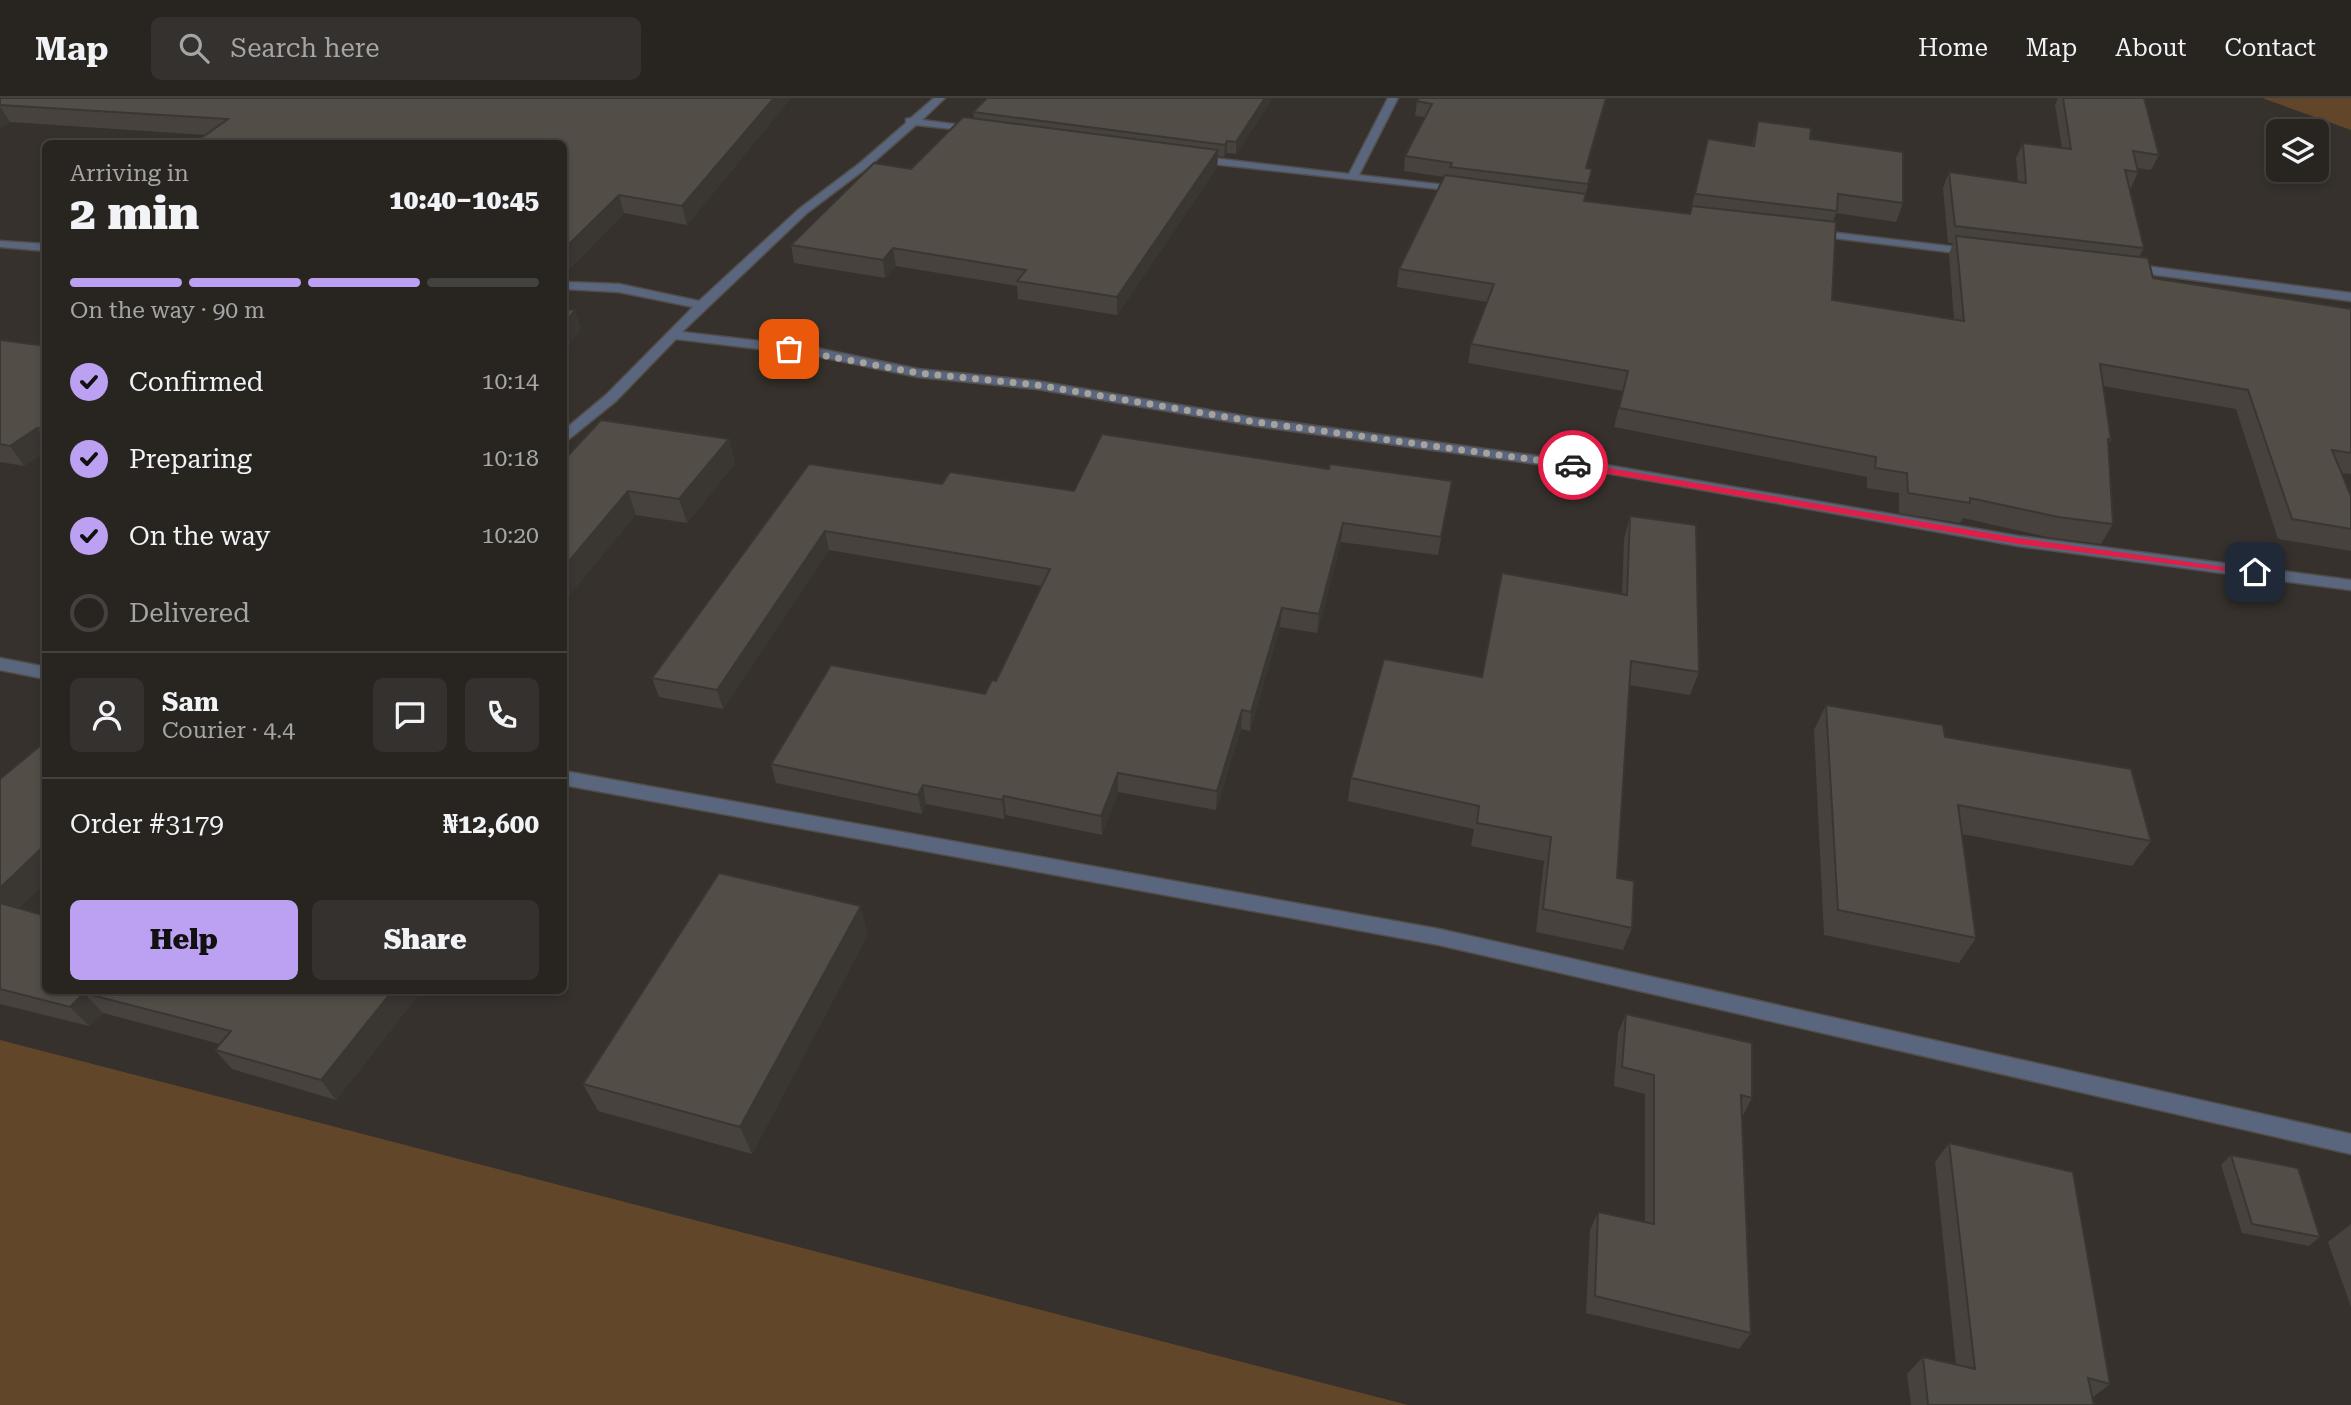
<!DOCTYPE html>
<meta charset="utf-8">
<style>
body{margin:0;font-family:"Roboto Serif",serif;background:#34312e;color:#f1f3f6;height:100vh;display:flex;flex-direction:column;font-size:26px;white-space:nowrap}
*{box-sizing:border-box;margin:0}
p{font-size:23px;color:#a5a5a5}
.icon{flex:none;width:38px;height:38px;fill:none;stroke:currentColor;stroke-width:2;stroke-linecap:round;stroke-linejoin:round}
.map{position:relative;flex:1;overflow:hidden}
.panel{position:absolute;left:42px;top:42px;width:525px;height:854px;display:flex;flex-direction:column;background:#282521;border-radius:10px;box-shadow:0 4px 10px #0003,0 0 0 2px #44423f}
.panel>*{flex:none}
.controls{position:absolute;left:2266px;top:21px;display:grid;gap:14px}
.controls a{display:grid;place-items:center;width:63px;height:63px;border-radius:10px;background:#282521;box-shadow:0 4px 10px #0003,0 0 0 2px #44423f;font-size:35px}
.pin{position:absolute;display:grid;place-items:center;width:60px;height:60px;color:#fff;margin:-30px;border-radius:14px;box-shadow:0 4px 10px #0006}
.courier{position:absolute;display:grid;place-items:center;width:70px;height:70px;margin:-35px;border:5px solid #e11d48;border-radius:50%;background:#fff;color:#222;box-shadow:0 2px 9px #0007}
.head em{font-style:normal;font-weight:800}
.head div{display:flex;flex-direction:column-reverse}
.head{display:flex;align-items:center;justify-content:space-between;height:119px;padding:0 28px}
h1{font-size:46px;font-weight:800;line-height:52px}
.bar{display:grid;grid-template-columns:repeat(4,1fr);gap:10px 7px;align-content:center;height:84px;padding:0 28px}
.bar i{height:9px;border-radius:5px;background:#44423f}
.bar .selected{background:#bca0f2}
.bar p{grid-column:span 4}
.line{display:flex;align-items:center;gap:18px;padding:0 28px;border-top:2px solid #44423f}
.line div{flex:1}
.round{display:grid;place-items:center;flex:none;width:74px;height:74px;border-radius:10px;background:#34312e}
ol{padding:0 28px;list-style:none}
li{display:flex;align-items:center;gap:21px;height:77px}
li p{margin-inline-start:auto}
li .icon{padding:7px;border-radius:50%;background:#bca0f2;color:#111;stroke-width:4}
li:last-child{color:#a5a5a5}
li i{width:38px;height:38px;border:4px solid #44423f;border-radius:50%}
.primary-button{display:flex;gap:14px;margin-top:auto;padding:14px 28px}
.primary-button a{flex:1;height:80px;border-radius:10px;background:#bca0f2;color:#111;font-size:28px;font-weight:800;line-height:80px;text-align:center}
.primary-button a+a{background:#34312e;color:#f1f3f6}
header{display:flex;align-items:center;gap:42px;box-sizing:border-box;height:98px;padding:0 35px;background:#282521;border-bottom:2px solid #44423f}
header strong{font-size:33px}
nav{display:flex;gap:38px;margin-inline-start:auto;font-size:24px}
.search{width:490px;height:63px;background:#34312e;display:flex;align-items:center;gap:18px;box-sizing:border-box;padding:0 24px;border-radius:10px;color:#a5a5a5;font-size:26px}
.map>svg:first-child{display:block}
</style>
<header>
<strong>Map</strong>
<div class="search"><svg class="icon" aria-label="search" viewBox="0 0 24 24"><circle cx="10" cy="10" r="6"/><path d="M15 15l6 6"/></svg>Search here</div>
<nav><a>Home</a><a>Map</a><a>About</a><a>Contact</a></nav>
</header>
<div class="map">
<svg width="2351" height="1307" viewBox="0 0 2351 1307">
<rect width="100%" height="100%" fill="#36312c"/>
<g fill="#62462a">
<polygon points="2262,0 2351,0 2351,32"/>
<polygon points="0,942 1408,1307 0,1307"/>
</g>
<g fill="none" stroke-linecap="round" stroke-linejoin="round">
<g stroke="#524d48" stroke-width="3">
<g id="minor">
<polygon points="934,0 945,0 922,22 976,29 980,30 980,34 916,27 868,69 807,115 682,234 811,249 918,271 1037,283 1256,320 1612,368 2018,438 2351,482 2351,492 2018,448 1612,376 1256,328 1037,291 918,279 811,257 676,241 616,303 569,341 564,342 564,332 606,297 693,209 619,194 564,191 564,184 619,186 699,203 799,111 860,65 906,25 906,21 911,20"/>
<polygon points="1388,0 1398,0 1359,77 1462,89 1466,90 1466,94 1195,64 1190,61 1195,58 1349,76"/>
<polygon points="1813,132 1973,151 1979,154 1973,157 1809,137 1807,135"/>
<polygon points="0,143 46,146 46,153 0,149"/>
<polygon points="2130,166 2351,195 2351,203 2126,173 2126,167"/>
<polygon points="0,560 46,569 46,581 0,572"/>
<polygon points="564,673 1439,831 2351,1036 2351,1056 1439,847 564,687"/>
</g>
</g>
<use href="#minor" fill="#59667e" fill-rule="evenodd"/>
</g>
<g fill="#47423e">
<polygon points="0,0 791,0 687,127 624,115 564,176 564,46 206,37 10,24 0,30"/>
<polygon points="987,0 1273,0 1236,56 1227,55 1224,59 1218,58 1217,69 1117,217 1018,201 1017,188 896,168 885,180 794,165 791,147 911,71 974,21 973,14"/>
<polygon points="1607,0 1587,70 1592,71 1584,103 1690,116 1703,59 1752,48 1758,23 1810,41 1903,105 1896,124 1836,115 1833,124 1832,202 1954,222 1949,156 1953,145 1948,145 1943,90 1949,74 2018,84 2016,60 2023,45 2062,50 2055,7 2058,0 2144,0 2159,57 2151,72 2137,70 2138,74 2131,90 2129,90 2144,150 2139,159 2153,180 2351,211 2351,376 2342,375 2351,398 2351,453 2278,441 2236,311 2103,288 2111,342 2108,347 2113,426 2101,446 2047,439 1963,420 1960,425 1899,415 1899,395 1867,390 1867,379 1614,329 1623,293 1468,265 1471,246 1487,204 1397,189 1399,171 1444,79 1404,73 1405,58 1425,19 1415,18 1417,3"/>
<polygon points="0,242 46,248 46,353 24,368 0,364"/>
<polygon points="729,341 735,365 687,425 636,417 564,362"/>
<polygon points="809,366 942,386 1074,393 1329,371 1452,383 1438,457 1341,444 1317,535 1280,529 1250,633 1241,631 1216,712 1118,694 1102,737 1006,717 1004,721 926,706 922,716 776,685 771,666 985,596 996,583 1042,488 829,452 723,611 659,599 652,580"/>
<polygon points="1630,418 1699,574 1690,597 1629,587 1617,780 1632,830 1623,852 1536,834 1544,763 1471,748 1474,731 1348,703 1351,680 1482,579 1502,475 1622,496 1624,441"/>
<polygon points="1826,607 1945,639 2151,743 2132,768 1962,736 1976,840 1959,865 1824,837 1814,632"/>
<polygon points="0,681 19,810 46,892 422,892 336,1002 232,971 215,952 220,946 103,915 89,928 0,906"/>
<polygon points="868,836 752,1056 598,1013 583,986"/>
<polygon points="1626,916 1752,1000 1742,1019 1751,1235 1739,1251 1586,1215 1590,1132 1598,1114 1645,1124 1645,996 1614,988 1618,935"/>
<polygon points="1949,1045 2110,1286 2092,1300 2094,1307 1911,1307 1907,1276 1923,1259 1956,1267 1935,1064"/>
<polygon points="2231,1057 2320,1139 2309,1148 2242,1135 2221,1067"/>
<polygon points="2351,1126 2351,1209 2328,1144"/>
</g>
<g fill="#3a3632">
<polygon points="774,0 791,0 687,127 682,108"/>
<polygon points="1265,0 1273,0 1236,56 1236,44"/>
<polygon points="1606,0 1607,0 1583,85 1586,70"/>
<polygon points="0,8 10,24 0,30"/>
<polygon points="1227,43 1227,55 1224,59 1225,47"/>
<polygon points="1218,52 1217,69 1117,217 1117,199"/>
<polygon points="619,97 624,115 564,175 564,151"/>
<polygon points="893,150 896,168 885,180 883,162"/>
<polygon points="575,212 581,231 564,255 564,226"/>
<polygon points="37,330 46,343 46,353 24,368 10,348"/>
<polygon points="729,341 735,365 687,425 679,401"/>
<polygon points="628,393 636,417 564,504 564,469"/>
<polygon points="1343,425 1341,444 1317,535 1319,516"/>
<polygon points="825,433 829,452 723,611 717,592"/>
<polygon points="1282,510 1280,529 1250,633 1251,614"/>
<polygon points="1242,612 1241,631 1216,712 1217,693"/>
<polygon points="1118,675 1118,694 1102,737 1101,718"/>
<polygon points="923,687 926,706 922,716 918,697"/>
<polygon points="1004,698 1006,717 1004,721 1002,702"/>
<polygon points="46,746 46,784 8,821 0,813 0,790"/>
<polygon points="861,808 868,836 752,1056 740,1029"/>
<polygon points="393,892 422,892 336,1002 321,982"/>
<polygon points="84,895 103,915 89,928 70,909"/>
</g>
<g fill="#534d48" stroke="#3a3632" stroke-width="2">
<polygon points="0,0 774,0 682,108 619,97 564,151 564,46 193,46 228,21 0,7"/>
<polygon points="987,0 1265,0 1236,44 1227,43 1225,47 973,14"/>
<polygon points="1419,0 1606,0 1586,70 1592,71 1588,86 1450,69 1452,65 1405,58 1432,6 1417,3"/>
<polygon points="2063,0 2144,0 2159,57 2133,53 2138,74 2125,72 2144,150 1955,128 1949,74 2026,85 2023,45 2071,51"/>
<polygon points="963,19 1218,52 1117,199 1017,183 1026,172 893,150 883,162 791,147 874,65 911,71"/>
<polygon points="1758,23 1811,30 1810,41 1903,54 1903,105 1838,96 1837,113 1695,96 1708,41 1754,48"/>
<polygon points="1445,77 1586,96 1584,103 1690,116 1692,108 1836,124 1832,202 1964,223 1956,138 2148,160 2153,180 2351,211 2351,355 2332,352 2351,398 2351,431 2292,421 2248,292 2100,266 2111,342 2108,341 2113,426 2058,419 1970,400 1970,405 1908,395 1907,375 1875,370 1876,359 1619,310 1628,273 1471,246 1494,186 1399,171"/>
<polygon points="564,211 575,212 564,226"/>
<polygon points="0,242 46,248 46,331 37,330 10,348 0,346"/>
<polygon points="601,322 729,341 679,401 628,393 564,469 564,362"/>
<polygon points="1102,336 1329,371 1330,366 1452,383 1441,439 1343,425 1319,516 1282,510 1251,614 1242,612 1217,693 1118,675 1101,718 1004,698 1002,702 923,687 918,697 771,666 831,567 985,596 992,582 996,583 1050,471 825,433 717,592 652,580 809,366 942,386 950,374 1074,393"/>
<polygon points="1630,418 1696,427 1699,574 1631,563 1617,780 1634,783 1632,830 1543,811 1551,739 1477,725 1479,708 1351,680 1384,561 1482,579 1502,475 1627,497"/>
<polygon points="1826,607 1943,627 1945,639 2131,671 2151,743 1958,707 1976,840 1838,812"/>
<polygon points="46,643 46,746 0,790 0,681"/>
<polygon points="719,775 861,808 740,1029 583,986"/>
<polygon points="0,805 46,818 46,892 393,892 321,982 215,952 231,933 84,895 70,909 0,891"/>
<polygon points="1626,916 1752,945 1752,1000 1741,997 1751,1235 1595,1198 1598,1114 1654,1126 1654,977 1622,969"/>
<polygon points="1949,1045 2073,1074 2110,1286 2088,1280 2094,1307 1928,1307 1923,1259 1975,1271"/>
<polygon points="2231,1057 2298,1070 2320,1139 2252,1126"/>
</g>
<polygon fill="#e11d48" points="1573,364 2018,440 2260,474 2255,477 2018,446 1570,369"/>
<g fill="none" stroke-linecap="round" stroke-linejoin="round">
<polyline stroke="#a6a29e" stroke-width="7" stroke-dasharray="0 12.6" points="789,251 918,275 1037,287 1256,324 1573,367"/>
</g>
</svg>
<div class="controls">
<a><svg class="icon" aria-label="layers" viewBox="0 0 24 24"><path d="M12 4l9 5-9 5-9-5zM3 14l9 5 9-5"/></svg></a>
</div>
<div class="pin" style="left:789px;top:251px;background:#ea580c"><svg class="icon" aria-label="bag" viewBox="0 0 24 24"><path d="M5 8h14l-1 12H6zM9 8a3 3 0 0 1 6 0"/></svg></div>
<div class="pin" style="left:2255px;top:474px;background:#1f2937"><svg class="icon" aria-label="home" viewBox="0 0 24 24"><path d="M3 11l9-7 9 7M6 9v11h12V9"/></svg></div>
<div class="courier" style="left:1573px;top:367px"><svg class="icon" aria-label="car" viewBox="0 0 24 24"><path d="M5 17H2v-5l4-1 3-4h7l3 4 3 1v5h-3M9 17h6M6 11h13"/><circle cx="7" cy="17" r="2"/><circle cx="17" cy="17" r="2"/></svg></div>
<section class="panel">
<div class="head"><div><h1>2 min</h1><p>Arriving in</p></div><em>10:40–10:45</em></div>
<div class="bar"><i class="selected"></i><i class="selected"></i><i class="selected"></i><i></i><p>On the way · 90 m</p></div>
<ol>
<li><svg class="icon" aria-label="check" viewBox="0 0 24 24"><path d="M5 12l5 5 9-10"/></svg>Confirmed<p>10:14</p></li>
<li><svg class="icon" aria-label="check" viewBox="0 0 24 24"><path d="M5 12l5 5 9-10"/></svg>Preparing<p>10:18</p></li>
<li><svg class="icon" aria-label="check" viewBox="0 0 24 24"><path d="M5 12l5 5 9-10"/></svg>On the way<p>10:20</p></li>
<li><i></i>Delivered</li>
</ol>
<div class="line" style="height:126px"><a class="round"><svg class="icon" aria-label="person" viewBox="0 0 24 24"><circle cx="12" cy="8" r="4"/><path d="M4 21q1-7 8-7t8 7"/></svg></a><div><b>Sam</b><p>Courier · 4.4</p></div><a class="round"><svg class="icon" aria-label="chat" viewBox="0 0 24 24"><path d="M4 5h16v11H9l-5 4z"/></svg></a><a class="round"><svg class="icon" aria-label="phone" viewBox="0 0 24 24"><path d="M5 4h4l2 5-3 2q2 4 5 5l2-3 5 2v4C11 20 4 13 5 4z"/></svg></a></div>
<div class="line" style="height:91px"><div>Order #3179</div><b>₦12,600</b></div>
<div class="primary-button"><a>Help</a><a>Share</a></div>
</section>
</div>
